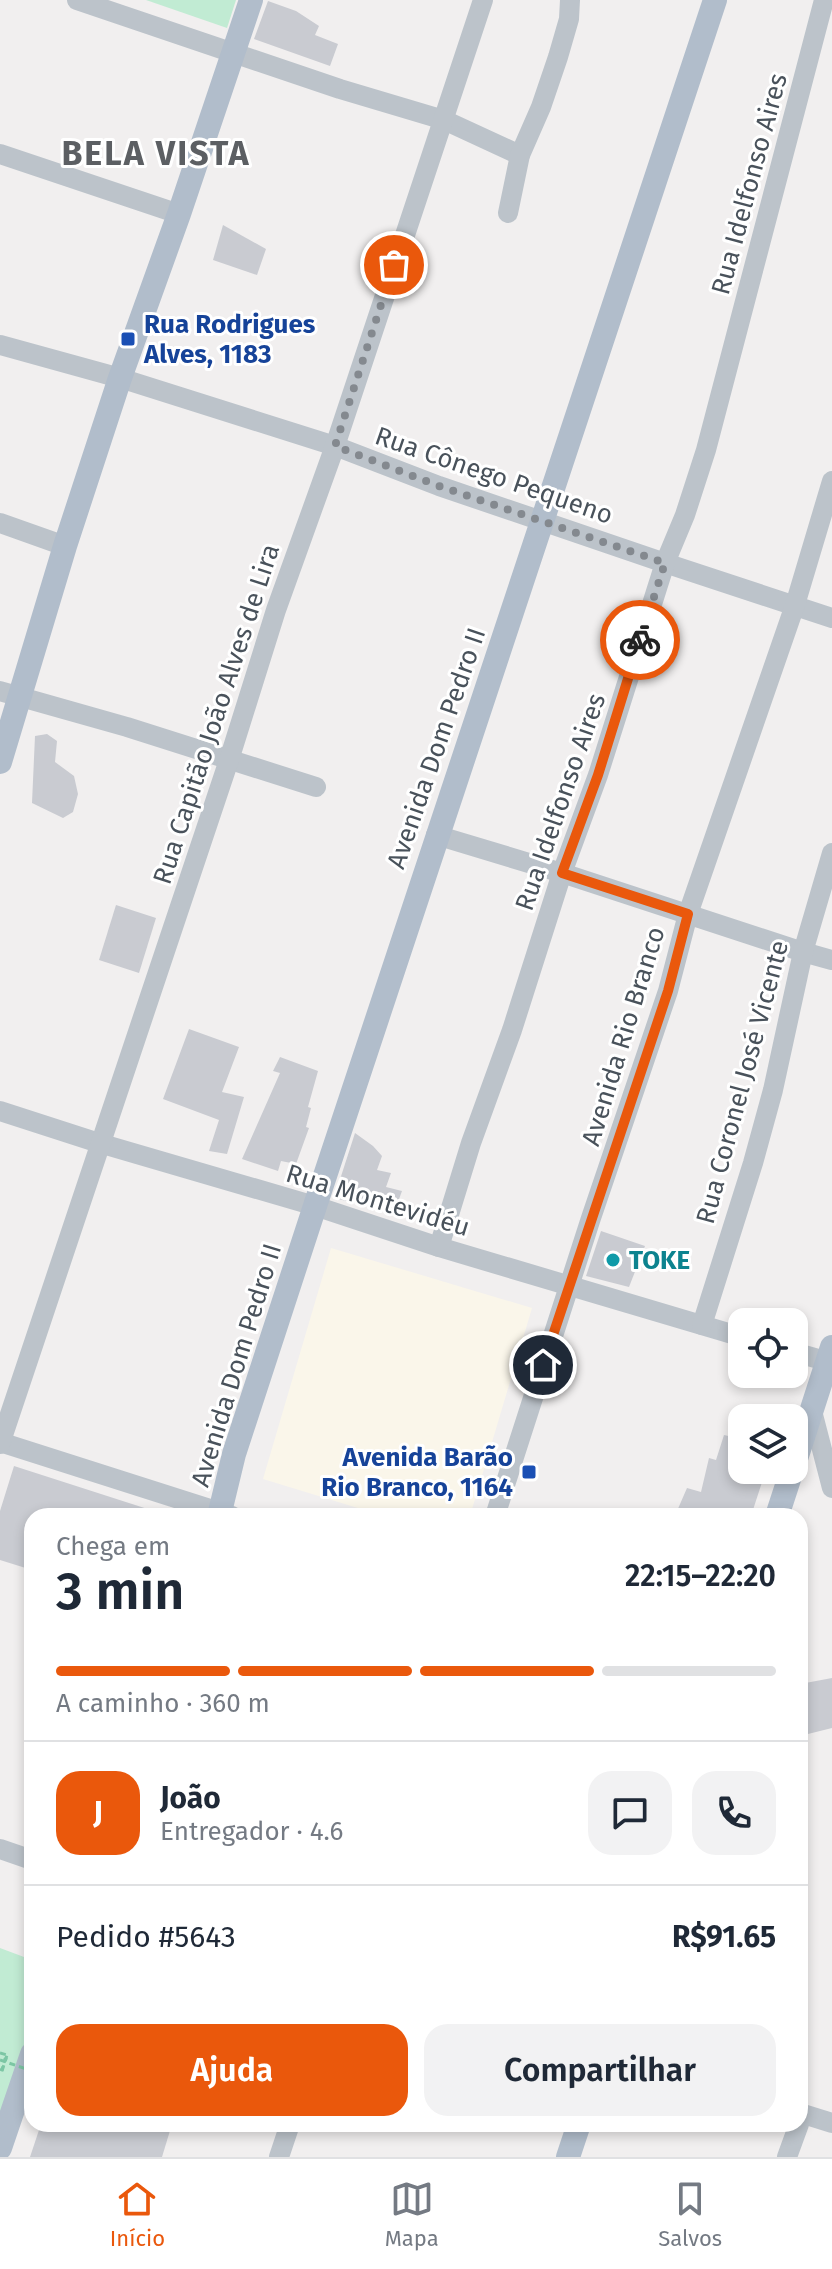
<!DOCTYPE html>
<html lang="pt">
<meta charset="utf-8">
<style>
body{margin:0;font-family:"Fira Sans",sans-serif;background:#f2f2f3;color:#1f2937;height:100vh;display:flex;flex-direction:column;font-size:30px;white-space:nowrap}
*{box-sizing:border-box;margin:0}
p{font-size:26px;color:#747a83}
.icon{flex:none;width:44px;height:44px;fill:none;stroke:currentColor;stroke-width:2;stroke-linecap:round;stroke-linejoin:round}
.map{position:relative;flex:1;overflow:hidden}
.sheet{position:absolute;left:24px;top:1508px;width:784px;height:624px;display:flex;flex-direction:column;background:#fff;border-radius:24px;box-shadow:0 4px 12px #0003}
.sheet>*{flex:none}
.tools{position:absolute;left:728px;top:1308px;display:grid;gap:16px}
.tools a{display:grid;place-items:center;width:80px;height:80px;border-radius:16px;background:#fff;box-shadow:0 4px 12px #0003;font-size:40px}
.pin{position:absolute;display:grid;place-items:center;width:68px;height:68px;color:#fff;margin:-34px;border:4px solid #fff;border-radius:50%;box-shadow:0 2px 8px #0007}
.courier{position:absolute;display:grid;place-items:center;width:80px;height:80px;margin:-40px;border:6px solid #ea580c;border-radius:50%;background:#fff;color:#222;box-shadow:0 2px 10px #0007}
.summary em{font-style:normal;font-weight:600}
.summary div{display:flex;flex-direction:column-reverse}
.summary{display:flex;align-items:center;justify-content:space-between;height:136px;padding:0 32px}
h1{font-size:52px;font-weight:600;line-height:60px}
.bar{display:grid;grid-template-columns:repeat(4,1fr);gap:12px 8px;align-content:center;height:96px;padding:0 32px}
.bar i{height:10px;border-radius:6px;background:#e0e1e3}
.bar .selected{background:#ea580c}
.bar p{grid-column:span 4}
.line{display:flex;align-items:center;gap:20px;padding:0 32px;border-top:2px solid #e0e1e3}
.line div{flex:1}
.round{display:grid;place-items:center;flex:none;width:84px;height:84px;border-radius:24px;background:#f2f2f3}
.button{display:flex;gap:16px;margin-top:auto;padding:16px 32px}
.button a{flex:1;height:92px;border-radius:24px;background:#ea580c;color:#fff;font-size:32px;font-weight:600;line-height:92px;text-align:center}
.button a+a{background:#f2f2f3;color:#1f2937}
.menu{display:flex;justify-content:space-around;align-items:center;height:112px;border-top:2px solid #e0e1e3;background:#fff;font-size:22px;color:#747a83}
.menu a{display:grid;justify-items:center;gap:4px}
.menu .selected{color:#ea580c}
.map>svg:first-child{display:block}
</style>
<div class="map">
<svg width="832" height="2157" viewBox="0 0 832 2157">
<rect width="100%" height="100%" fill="#f1efef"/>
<polygon fill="#faf6ea" points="331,1248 532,1308 470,1516 384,1516 263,1479"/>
<g fill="#c1ebd3">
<polygon points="146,0 236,0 227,28"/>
<polygon points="0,1948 32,1960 32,2036 0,2127"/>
</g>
<g fill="#c9cbd1">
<polygon points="268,1 296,11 319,26 315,35 338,44 330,66 254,39"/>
<polygon points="223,225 266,249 257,275 213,260"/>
<polygon points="47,734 57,741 55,762 74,776 78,794 73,812 63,818 32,803 35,736"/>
<polygon points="116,905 156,918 139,973 99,960"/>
<polygon points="189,1029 239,1047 222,1092 244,1097 227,1154 209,1151 219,1120 163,1099"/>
<polygon points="280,1057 318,1071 308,1107 311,1108 306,1127 309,1128 296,1164 281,1161 278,1171 242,1159 280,1073 273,1071"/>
<polygon points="355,1133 373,1146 382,1156 377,1170 391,1173 386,1187 402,1191 395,1210 363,1205 334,1198"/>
<polygon points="601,1231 645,1246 629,1287 586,1276"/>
<polygon points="724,1435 742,1439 742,1470 764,1476 751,1516 694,1516 677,1511 687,1488 701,1492 709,1458 716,1460"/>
<polygon points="14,1466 160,1513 160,1516 32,1516 32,1570 0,1560 0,1511"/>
<polygon points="832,1678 832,1728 800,1736 800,1684"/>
<polygon points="41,2124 172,2124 162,2157 30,2157"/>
</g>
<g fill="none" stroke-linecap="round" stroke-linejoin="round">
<g stroke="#7cc6a4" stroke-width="3" stroke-dasharray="6 4" stroke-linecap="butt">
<polyline points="0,2053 7,2055"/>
<polyline points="0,2069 2,2070 5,2059 9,2060"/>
</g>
<g stroke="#bcc3ca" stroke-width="20">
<polyline points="77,0 340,89 444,120 520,155"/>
<polyline points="0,154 179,214"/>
<polyline points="508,213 520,155 541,107 558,57 569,19 570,0"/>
<polyline points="0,345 120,378 335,446 439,486 665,563 832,618"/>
<polyline points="0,523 65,546"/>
<polyline points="0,691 127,727 316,787"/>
<polyline points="436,835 562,873 803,952 832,960"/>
<polyline points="0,1111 99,1143 315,1206 439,1247 742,1337"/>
<polyline points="439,1247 471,1143 512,1030 562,873 598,775 665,563 685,515 706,450 824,0"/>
<polyline points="702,1325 753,1163 773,1090 803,952 832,853"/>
<polyline points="794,1352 832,1363"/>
<polyline points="812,1411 832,1488"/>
<polyline points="0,1442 232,1516"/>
<polyline points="0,1444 229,760 276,610 335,446 483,0"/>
<polyline points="495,1516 591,1218 668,991 688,914 795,605 832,481"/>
<polyline points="0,1849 32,1860"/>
<polyline points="800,2113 832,2123"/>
<polyline points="279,2157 290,2124"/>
<polyline points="787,2157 799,2124"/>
</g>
<g stroke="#b1bdcb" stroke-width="24">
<polyline points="0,762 65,546 120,378 179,214 251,0"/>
<polyline points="794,1465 832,1347"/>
<polyline points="219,1516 234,1454 315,1206 715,0"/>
<polyline points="777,1516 792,1470"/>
<polyline points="0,2148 32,2054"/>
<polyline points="568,2157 579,2124"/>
</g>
<g stroke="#7cc6a4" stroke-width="3" stroke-dasharray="6 4" stroke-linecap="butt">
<polyline points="0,2060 32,2071"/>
<polyline points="2,2071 7,2055"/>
</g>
</g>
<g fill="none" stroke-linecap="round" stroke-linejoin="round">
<polyline stroke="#84898f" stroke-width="8" stroke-dasharray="0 14.4" points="394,265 335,446 439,486 665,563 640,640"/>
<polyline stroke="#ea580c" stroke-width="10" points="543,1365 668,991 688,914 562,873 598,775 640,640"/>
</g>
<g fill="#1a4fb4" stroke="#fff" stroke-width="3">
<rect x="120" y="331" width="16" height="16" rx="4"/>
<rect x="521" y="1464" width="16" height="16" rx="4"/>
</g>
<circle fill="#0f9aa8" stroke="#fff" stroke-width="3" cx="613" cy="1260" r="8"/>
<g text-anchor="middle" stroke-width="6" stroke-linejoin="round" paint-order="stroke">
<g font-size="26" fill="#49525b" stroke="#fff">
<text transform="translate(749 184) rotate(-75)" y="9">Rua Idelfonso Aires</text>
<text transform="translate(494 475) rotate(19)" y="9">Rua Cônego Pequeno</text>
<text transform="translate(216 714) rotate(-72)" y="9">Rua Capitão João Alves de Lira</text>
<text transform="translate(436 748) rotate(-71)" y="9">Avenida Dom Pedro II</text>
<text transform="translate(560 802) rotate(-71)" y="9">Rua Idelfonso Aires</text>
<text transform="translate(623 1036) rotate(-73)" y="9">Avenida Rio Branco</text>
<text transform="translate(742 1082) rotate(-75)" y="9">Rua Coronel José Vicente</text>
<text transform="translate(378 1200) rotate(17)" y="9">Rua Montevidéu</text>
<text transform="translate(236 1365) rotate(-73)" y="9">Avenida Dom Pedro II</text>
</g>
<g font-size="26" font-weight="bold" fill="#164399" stroke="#fff" text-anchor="start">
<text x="144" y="333">Rua Rodrigues<tspan x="144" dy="30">Alves, 1183</tspan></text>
<text x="513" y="1466" text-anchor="end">Avenida Barão<tspan x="513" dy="30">Rio Branco, 1164</tspan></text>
</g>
<g font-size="26" font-weight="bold" fill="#0d838f" stroke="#fff" text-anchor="start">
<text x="629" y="1269">TOKE</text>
</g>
<g font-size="34" font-weight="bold" letter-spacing="2" fill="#5c5f63" stroke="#fff">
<text x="156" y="165">BELA VISTA</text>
</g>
</g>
</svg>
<div class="tools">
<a><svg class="icon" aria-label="locate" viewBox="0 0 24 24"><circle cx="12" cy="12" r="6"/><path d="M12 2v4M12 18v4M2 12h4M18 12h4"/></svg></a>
<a><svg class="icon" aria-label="layers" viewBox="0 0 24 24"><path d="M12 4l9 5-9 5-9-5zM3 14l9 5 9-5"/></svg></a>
</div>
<div class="pin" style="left:394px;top:265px;background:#ea580c"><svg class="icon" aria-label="bag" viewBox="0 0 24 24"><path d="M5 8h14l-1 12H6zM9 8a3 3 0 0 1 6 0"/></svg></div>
<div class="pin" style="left:543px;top:1365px;background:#1f2937"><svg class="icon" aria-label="home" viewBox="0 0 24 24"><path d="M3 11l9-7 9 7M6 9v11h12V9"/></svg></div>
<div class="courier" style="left:640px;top:640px"><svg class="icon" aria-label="bike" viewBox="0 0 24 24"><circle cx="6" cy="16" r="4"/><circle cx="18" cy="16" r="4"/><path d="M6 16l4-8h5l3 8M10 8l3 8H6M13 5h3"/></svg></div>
<section class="sheet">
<div class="summary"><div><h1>3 min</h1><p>Chega em</p></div><em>22:15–22:20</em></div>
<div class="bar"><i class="selected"></i><i class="selected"></i><i class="selected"></i><i></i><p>A caminho · 360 m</p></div>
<div class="line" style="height:144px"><b class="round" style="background:#ea580c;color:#fff">J</b><div><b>João</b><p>Entregador · 4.6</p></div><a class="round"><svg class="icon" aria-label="chat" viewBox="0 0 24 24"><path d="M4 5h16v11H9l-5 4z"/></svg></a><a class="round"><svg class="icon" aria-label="phone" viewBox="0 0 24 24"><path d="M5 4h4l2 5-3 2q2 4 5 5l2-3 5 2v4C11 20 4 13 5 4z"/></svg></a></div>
<div class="line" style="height:104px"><div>Pedido #5643</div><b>R$91.65</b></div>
<div class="button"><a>Ajuda</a><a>Compartilhar</a></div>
</section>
</div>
<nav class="menu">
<a class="selected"><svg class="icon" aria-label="home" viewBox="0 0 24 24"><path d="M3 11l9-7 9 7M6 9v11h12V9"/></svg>Início</a>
<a><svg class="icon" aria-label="map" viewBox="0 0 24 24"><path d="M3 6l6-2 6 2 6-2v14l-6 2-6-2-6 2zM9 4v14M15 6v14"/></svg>Mapa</a>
<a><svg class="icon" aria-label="saved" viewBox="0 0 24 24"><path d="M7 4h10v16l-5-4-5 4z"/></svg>Salvos</a>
</nav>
